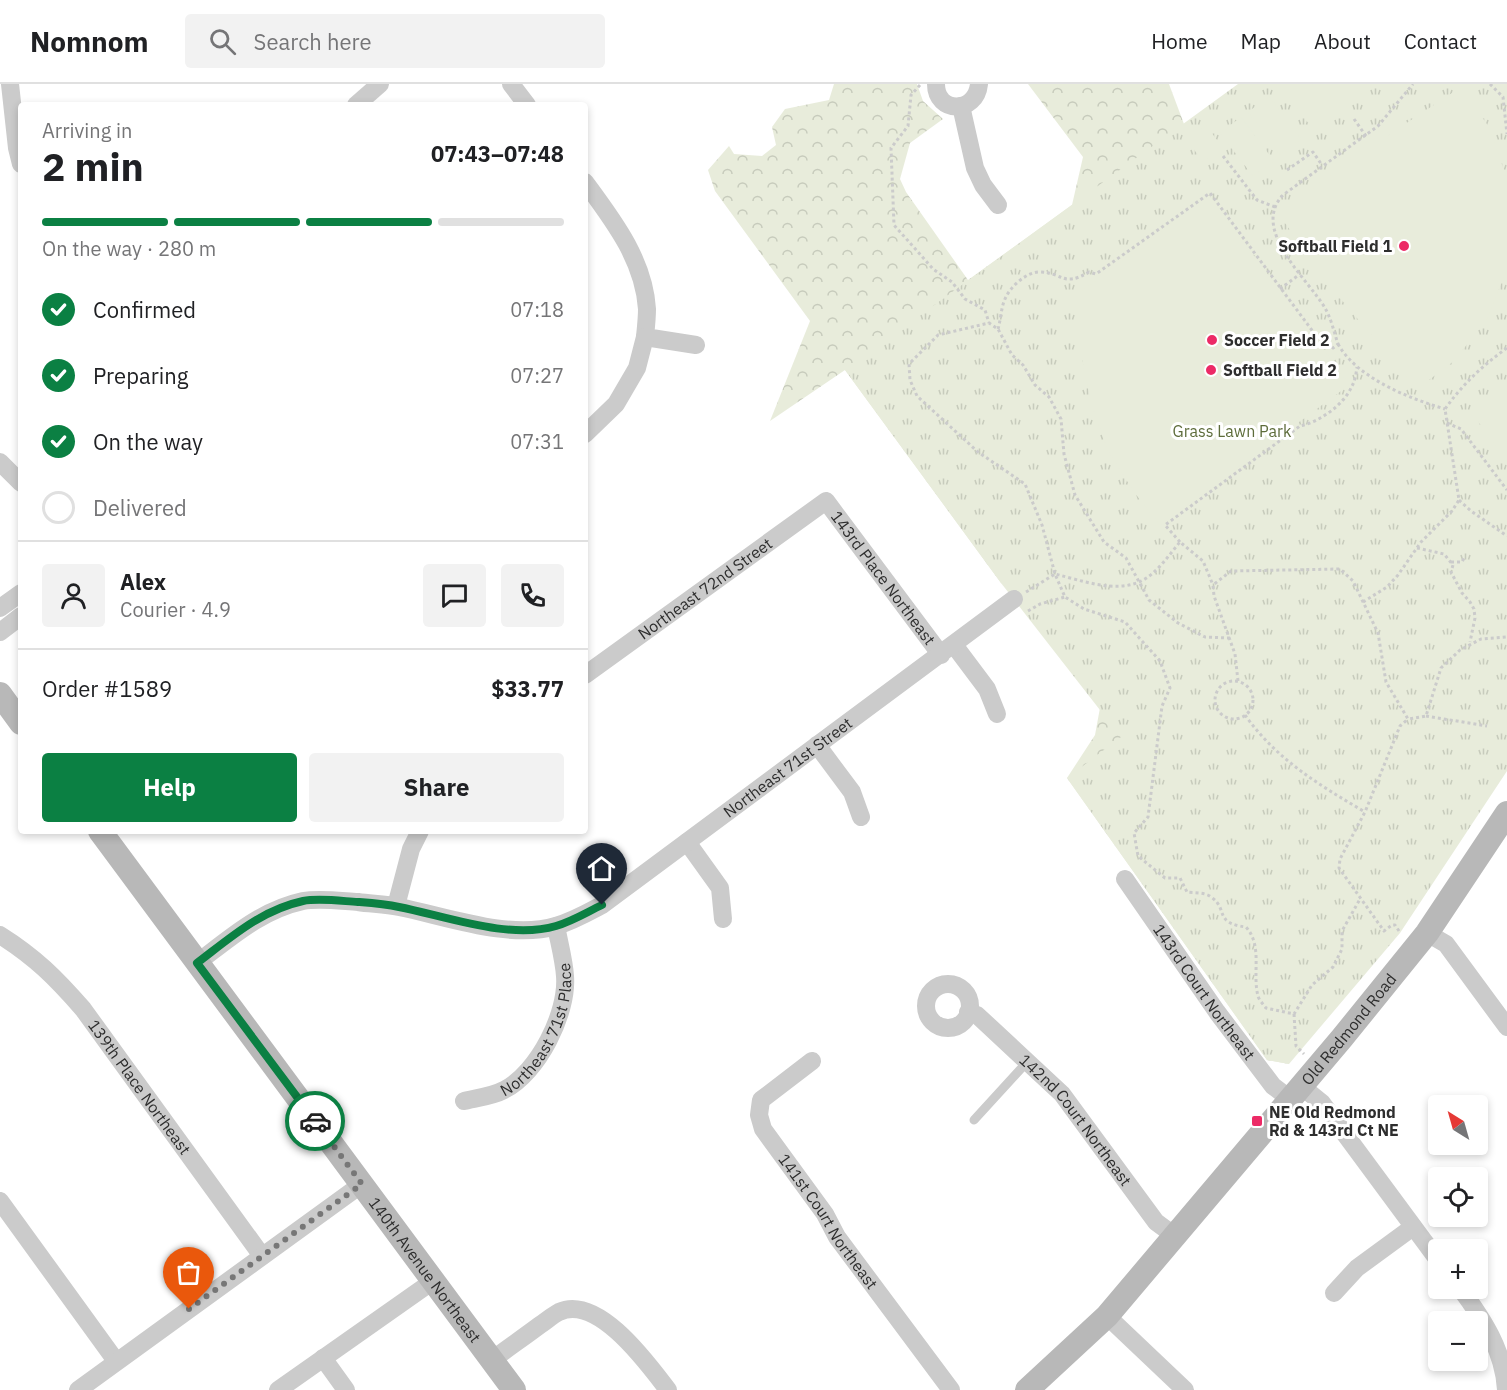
<!DOCTYPE html>
<meta charset="utf-8">
<style>
body{margin:0;font-family:"IBM Plex Sans",sans-serif;background:#f2f2f2;color:#202124;height:100vh;display:flex;flex-direction:column;font-size:22px;white-space:nowrap}
*{box-sizing:border-box;margin:0}
p{font-size:20px;color:#757577}
.icon{flex:none;width:33px;height:33px;fill:none;stroke:currentColor;stroke-width:2;stroke-linecap:round;stroke-linejoin:round}
.map{position:relative;flex:1;overflow:hidden}
.details{position:absolute;left:18px;top:18px;width:570px;height:732px;display:flex;flex-direction:column;background:#fff;border-radius:6px;box-shadow:0 3px 9px #0003}
.details>*{flex:none}
.needle{width:39px;rotate:323deg}
.controls{position:absolute;left:1428px;top:1011px;display:grid;gap:12px}
.controls a{display:grid;place-items:center;width:60px;height:60px;border-radius:6px;background:#fff;box-shadow:0 3px 9px #0003;font-size:30px}
.pin{position:absolute;display:grid;place-items:center;width:51px;height:51px;color:#fff;margin:-62px -26px;border-radius:50% 50% 50% 0;rotate:-45deg;box-shadow:0 0 6px #0007}
.pin .icon{rotate:45deg}
.courier{position:absolute;display:grid;place-items:center;width:60px;height:60px;margin:-30px;border:4px solid #0b8043;border-radius:50%;background:#fff;color:#222;box-shadow:0 2px 8px #0007}
.overview em{font-style:normal;font-weight:700}
.overview div{display:flex;flex-direction:column-reverse}
.overview{display:flex;align-items:center;justify-content:space-between;height:102px;padding:0 24px}
h1{font-size:39px;font-weight:700;line-height:45px}
.bar{display:grid;grid-template-columns:repeat(4,1fr);gap:9px 6px;align-content:center;height:72px;padding:0 24px}
.bar i{height:8px;border-radius:4px;background:#e0e0e0}
.bar .on{background:#0b8043}
.bar p{grid-column:span 4}
.line{display:flex;align-items:center;gap:15px;padding:0 24px;border-top:2px solid #e0e0e0}
.line div{flex:1}
.round{display:grid;place-items:center;flex:none;width:63px;height:63px;border-radius:6px;background:#f2f2f2}
ol{padding:0 24px;list-style:none}
li{display:flex;align-items:center;gap:18px;height:66px}
li p{margin-inline-start:auto}
li .icon{padding:6px;border-radius:50%;background:#0b8043;color:#fff;stroke-width:4}
li:last-child{color:#757577}
li i{width:33px;height:33px;border:3px solid #e0e0e0;border-radius:50%}
.primary-button{display:flex;gap:12px;margin-top:auto;padding:12px 24px}
.primary-button a{flex:1;height:69px;border-radius:6px;background:#0b8043;color:#fff;font-size:24px;font-weight:700;line-height:69px;text-align:center}
.primary-button a+a{background:#f2f2f2;color:#202124}
header{display:flex;align-items:center;gap:36px;box-sizing:border-box;height:84px;padding:0 30px;background:#fff;border-bottom:2px solid #e0e0e0}
header strong{font-size:28px}
nav{display:flex;gap:33px;margin-inline-start:auto;font-size:21px}
.search{width:420px;height:54px;background:#f2f2f2;display:flex;align-items:center;gap:15px;box-sizing:border-box;padding:0 21px;border-radius:6px;color:#757577;font-size:22px}
.map>svg:first-child{display:block}
</style>
<header>
<strong>Nomnom</strong>
<div class="search"><svg class="icon" aria-label="search" viewBox="0 0 24 24"><circle cx="10" cy="10" r="6"/><path d="M15 15l6 6"/></svg>Search here</div>
<nav><a>Home</a><a>Map</a><a>About</a><a>Contact</a></nav>
</header>
<div class="map">
<svg width="1507" height="1306" viewBox="0 0 1507 1306">
<defs>
<pattern id="forest-crowns" width="20" height="18" patternUnits="userSpaceOnUse" patternTransform="scale(1.5)"><rect width="20" height="18" fill="#e8ecdb"/><path d="M2 6a3 3 0 1 1 6 0M12 15a3 3 0 1 1 6 0" fill="none" stroke="#c7cbbc"/></pattern>
<pattern id="park-tufts" width="24" height="20" patternUnits="userSpaceOnUse" patternTransform="scale(1.5)"><rect width="24" height="20" fill="#e8ecdb"/><path d="M3 7l-1-3M5 7V3M7 7l1-3M15 17l-1-3M17 17v-4M19 17l1-3" fill="none" stroke="#c7cbbc"/></pattern>
</defs>
<rect width="100%" height="100%" fill="#fff"/>
<polygon fill="url(#forest-crowns)" points="834,0 917,0 923,17 943,35 910,59 900,95 906,108 968,196 1072,121 1083,73 1028,0 1169,0 1184,40 1170,99 1289,980 1267,976 1067,694 1095,651 1104,602 1012,505 1001,499 845,286 770,337 810,237 715,107 708,86 729,62 734,70 762,72 776,61 772,43 785,25 829,16"/>
<polygon fill="url(#park-tufts)" points="1238,0 1507,0 1507,687 1400,849 1289,980 1267,976 1067,694 1121,653 1001,499 845,286"/>
<g fill="#e8ecdb">
<polygon points="1286,0 1312,0 1336,31 1314,47 1282,3"/>
<polygon points="1321,0 1354,0 1362,10 1341,26"/>
<polygon points="1461,3 1489,43 1507,95 1507,185 1487,235 1454,277 1417,305 1328,200 1285,139 1287,124 1346,79"/>
<polygon points="1269,12 1301,55 1280,71 1248,28"/>
<polygon points="1241,33 1274,77 1253,92 1220,49"/>
<polygon points="1206,41 1222,63 1203,78 1187,56"/>
<polygon points="1209,111 1346,296 1345,304 1160,441 1134,408 1108,367 1091,319 1082,275 1082,207"/>
<polygon points="1507,301 1507,377 1471,328"/>
</g>
<g fill="none" stroke-linecap="round" stroke-linejoin="round">
<g stroke="#cbcbcb" stroke-width="3" stroke-dasharray="3 3" stroke-linecap="butt">
<polyline points="1490,0 1503,13 1507,50"/>
<polyline points="920,1 911,11 908,42 891,64 894,141 933,185 952,198 965,215 985,226 989,239"/>
<polyline points="1354,35 1366,52"/>
<polyline points="1223,72 1257,116 1275,123"/>
<polyline points="1287,86 1313,68 1322,81"/>
<polyline points="1280,205 1300,190"/>
<path d="M998,245C1001,235 1001,222 1006,213C1011,202 1027,188 1039,188C1063,188 1062,204 1089,188L1096,190L1210,109L1317,253L1323,254L1333,264L1338,260C1334,248 1331,234 1325,224C1308,195 1250,146 1283,111L1378,42L1413,0"/>
<path d="M1338,260C1357,294 1408,314 1445,325"/>
<polyline points="1447,339 1461,345 1507,406"/>
<polyline points="1459,416 1471,427 1507,452"/>
<path d="M1180,458L1165,441L1300,342C1319,338 1344,321 1352,302C1355,297 1356,290 1357,283"/>
<polyline points="1417,464 1444,470 1453,481 1451,488 1462,509 1470,518 1474,525 1475,534 1470,558"/>
<polyline points="1451,478 1462,478 1464,474"/>
<path d="M1026,508L1055,490C1080,496 1114,509 1139,498C1156,491 1168,472 1180,458L1203,477L1213,501"/>
<path d="M1363,518L1387,503L1398,491L1421,458L1452,427L1459,416L1445,325C1462,301 1483,281 1507,264"/>
<polyline points="1028,527 1040,520 1065,513"/>
<path d="M1230,554L1205,553L1178,539L1149,516L1126,474L1104,458L1075,411L1064,370L1061,335L1049,313L1035,301L1023,281L1012,271L998,245L989,239L938,251L909,280L910,296L917,312L978,368L1025,400L1042,441L1055,490L1065,513L1084,525L1125,538L1160,577L1170,604L1162,622L1148,733L1134,749L1138,772L1165,794H1180L1187,808C1194,809 1205,808 1211,813C1229,825 1213,839 1246,843C1263,862 1252,889 1258,912C1259,916 1263,920 1266,924L1294,930L1312,901L1333,883L1342,865V847L1360,815"/>
<polyline points="1238,597 1235,570 1214,512 1213,501 1231,487 1340,485 1353,497 1378,549 1386,598 1408,635 1426,632 1441,584 1460,566 1481,555 1507,553"/>
<circle cx="1234" cy="616" r="19"/>
<path d="M1245,631C1276,675 1319,701 1365,728"/>
<polyline points="1426,632 1487,642"/>
<polyline points="1399,847 1395,841 1392,841 1384,847 1339,784 1340,775 1365,728 1400,642 1408,635"/>
<polyline points="1294,930 1296,962 1304,970"/>
</g>
<polyline stroke="#cbcbcb" stroke-width="9" points="974,1036 1028,977"/>
<g stroke="#cbcbcb" stroke-width="18">
<polyline points="10,0 17,64 21,80"/>
<polyline points="511,0 527,21"/>
<path d="M936,0C936,30 976,30 979,0"/>
<polyline points="356,21 380,0"/>
<polyline points="961,22 975,84 983,101 998,121"/>
<path d="M585,98C613,136 644,176 647,225C647,234 646,243 645,253L696,261"/>
<polyline points="585,350 616,320 637,284 645,253"/>
<polyline points="0,378 21,399"/>
<polyline points="0,524 21,509"/>
<polyline points="0,548 21,532"/>
<polyline points="954,561 987,605 997,630"/>
<path id="s1" d="M585,591L826,417L941,571"/>
<polyline points="817,661 852,708 861,733"/>
<polyline points="687,758 720,804 723,835"/>
<path id="s2" d="M1125,795L1217,928L1273,1002L1290,1015"/>
<polyline points="396,822 411,765 420,747"/>
<polyline points="1427,849 1446,860 1507,943"/>
<path id="s3" d="M0,851C35,873 56,894 83,925L262,1172"/>
<path id="s4" d="M197,879C230,854 261,826 303,817C319,814 341,817 358,818C371,820 385,820 399,823C445,832 509,856 556,842C573,837 587,829 602,821L1014,515"/>
<circle cx="948" cy="922" r="22"/>
<path id="s5" d="M968,928L977,931L1062,1010L1156,1138L1175,1152"/>
<path id="s6" d="M812,977L761,1016L759,1031L763,1045L825,1130L837,1153L951,1306"/>
<polyline points="1301,1002 1322,1019 1438,1176"/>
<path id="s7" d="M464,1017C477,1014 493,1012 504,1006C538,989 568,929 565,892C564,876 559,858 556,842"/>
<polyline points="0,1117 116,1277"/>
<path d="M1460,1204C1483,1235 1504,1267 1506,1306"/>
<polyline points="1334,1209 1357,1184 1413,1143"/>
<polyline points="1107,1232 1185,1306"/>
<polyline points="323,1274 346,1306"/>
<path d="M492,1276C508,1264 524,1253 540,1241C546,1237 553,1231 559,1228C598,1210 648,1280 668,1306"/>
<polyline points="78,1306 362,1100"/>
<polyline points="278,1306 433,1197"/>
</g>
<g stroke="#b8b8b8" stroke-width="24">
<polyline points="0,610 21,639"/>
<path id="s8" d="M100,747L514,1306"/>
<path id="s9" d="M1027,1306L1107,1232L1342,954L1427,849L1507,729"/>
</g>
</g>
<g fill="none" stroke-linecap="round" stroke-linejoin="round">
<polyline stroke="#777" stroke-width="6" stroke-dasharray="0 10.8" points="189,1225 362,1100 315,1037"/>
<path stroke="#0b8043" stroke-width="8" d="M315,1037L197,879C230,854 261,826 303,817C319,814 341,817 358,818C371,819 385,820 399,823C445,832 509,856 556,842C573,837 587,828 602,821"/>
</g>
<g fill="#ec2a66" stroke="#fff" stroke-width="2">
<circle cx="1404" cy="162" r="6"/>
<circle cx="1212" cy="256" r="6"/>
<circle cx="1211" cy="286" r="6"/>
<rect x="1251" y="1031" width="12" height="12" rx="3"/>
</g>
<g text-anchor="middle" stroke-width="6" stroke-linejoin="round" paint-order="stroke">
<g font-size="16" font-weight="bold" fill="#2e2e2e" stroke="#fff" text-anchor="start">
<text x="1392" y="168" text-anchor="end">Softball Field 1</text>
<text x="1224" y="262">Soccer Field 2</text>
<text x="1223" y="292">Softball Field 2</text>
<text x="1269" y="1034">NE Old Redmond<tspan x="1269" dy="18">Rd &amp; 143rd Ct NE</tspan></text>
</g>
<g font-size="16" fill="#5d6c3a" stroke="#fff">
<text x="1232" y="353">Grass Lawn Park</text>
</g>
<g font-size="16" fill="#2e2e2e" stroke="#fff">
<text dy="6" stroke="none"><textPath href="#s1" startOffset="393">143rd Place Northeast</textPath></text>
<text dy="6" stroke="none"><textPath href="#s1" startOffset="148">Northeast 72nd Street</textPath></text>
<text dy="6" stroke="none"><textPath href="#s4" startOffset="662">Northeast 71st Street</textPath></text>
<text dy="6" stroke="none"><textPath href="#s2" startOffset="138">143rd Court Northeast</textPath></text>
<text dy="6" stroke="none"><textPath href="#s7" startOffset="114">Northeast 71st Place</textPath></text>
<text dy="6" stroke="none"><textPath href="#s9" startOffset="484">Old Redmond Road</textPath></text>
<text dy="6" stroke="none"><textPath href="#s3" startOffset="208">139th Place Northeast</textPath></text>
<text dy="6" stroke="none"><textPath href="#s5" startOffset="154">142nd Court Northeast</textPath></text>
<text dy="6" stroke="none"><textPath href="#s6" startOffset="207">141st Court Northeast</textPath></text>
<text dy="6" stroke="none"><textPath href="#s8" startOffset="546">140th Avenue Northeast</textPath></text>
</g>
</g>
</svg>
<div class="controls">
<a><svg class="needle" viewBox="-14 -14 28 28"><path d="M0-13l5 13h-10z" fill="#e53935"/><path d="M0 13l5-13h-10z" fill="#757577"/></svg></a>
<a><svg class="icon" aria-label="locate" viewBox="0 0 24 24"><circle cx="12" cy="12" r="6"/><path d="M12 2v4M12 18v4M2 12h4M18 12h4"/></svg></a>
<a>+</a>
<a>−</a>
</div>
<div class="pin" style="left:189px;top:1225px;background:#ea580c"><svg class="icon" aria-label="bag" viewBox="0 0 24 24"><path d="M5 8h14l-1 12H6zM9 8a3 3 0 0 1 6 0"/></svg></div>
<div class="pin" style="left:602px;top:821px;background:#1f2937"><svg class="icon" aria-label="home" viewBox="0 0 24 24"><path d="M3 11l9-7 9 7M6 9v11h12V9"/></svg></div>
<div class="courier" style="left:315px;top:1037px"><svg class="icon" aria-label="car" viewBox="0 0 24 24"><path d="M5 17H2v-5l4-1 3-4h7l3 4 3 1v5h-3M9 17h6M6 11h13"/><circle cx="7" cy="17" r="2"/><circle cx="17" cy="17" r="2"/></svg></div>
<section class="details">
<div class="overview"><div><h1>2 min</h1><p>Arriving in</p></div><em>07:43–07:48</em></div>
<div class="bar"><i class="on"></i><i class="on"></i><i class="on"></i><i></i><p>On the way · 280 m</p></div>
<ol>
<li><svg class="icon" aria-label="check" viewBox="0 0 24 24"><path d="M5 12l5 5 9-10"/></svg>Confirmed<p>07:18</p></li>
<li><svg class="icon" aria-label="check" viewBox="0 0 24 24"><path d="M5 12l5 5 9-10"/></svg>Preparing<p>07:27</p></li>
<li><svg class="icon" aria-label="check" viewBox="0 0 24 24"><path d="M5 12l5 5 9-10"/></svg>On the way<p>07:31</p></li>
<li><i></i>Delivered</li>
</ol>
<div class="line" style="height:108px"><a class="round"><svg class="icon" aria-label="person" viewBox="0 0 24 24"><circle cx="12" cy="8" r="4"/><path d="M4 21q1-7 8-7t8 7"/></svg></a><div><b>Alex</b><p>Courier · 4.9</p></div><a class="round"><svg class="icon" aria-label="chat" viewBox="0 0 24 24"><path d="M4 5h16v11H9l-5 4z"/></svg></a><a class="round"><svg class="icon" aria-label="phone" viewBox="0 0 24 24"><path d="M5 4h4l2 5-3 2q2 4 5 5l2-3 5 2v4C11 20 4 13 5 4z"/></svg></a></div>
<div class="line" style="height:78px"><div>Order #1589</div><b>$33.77</b></div>
<div class="primary-button"><a>Help</a><a>Share</a></div>
</section>
</div>
